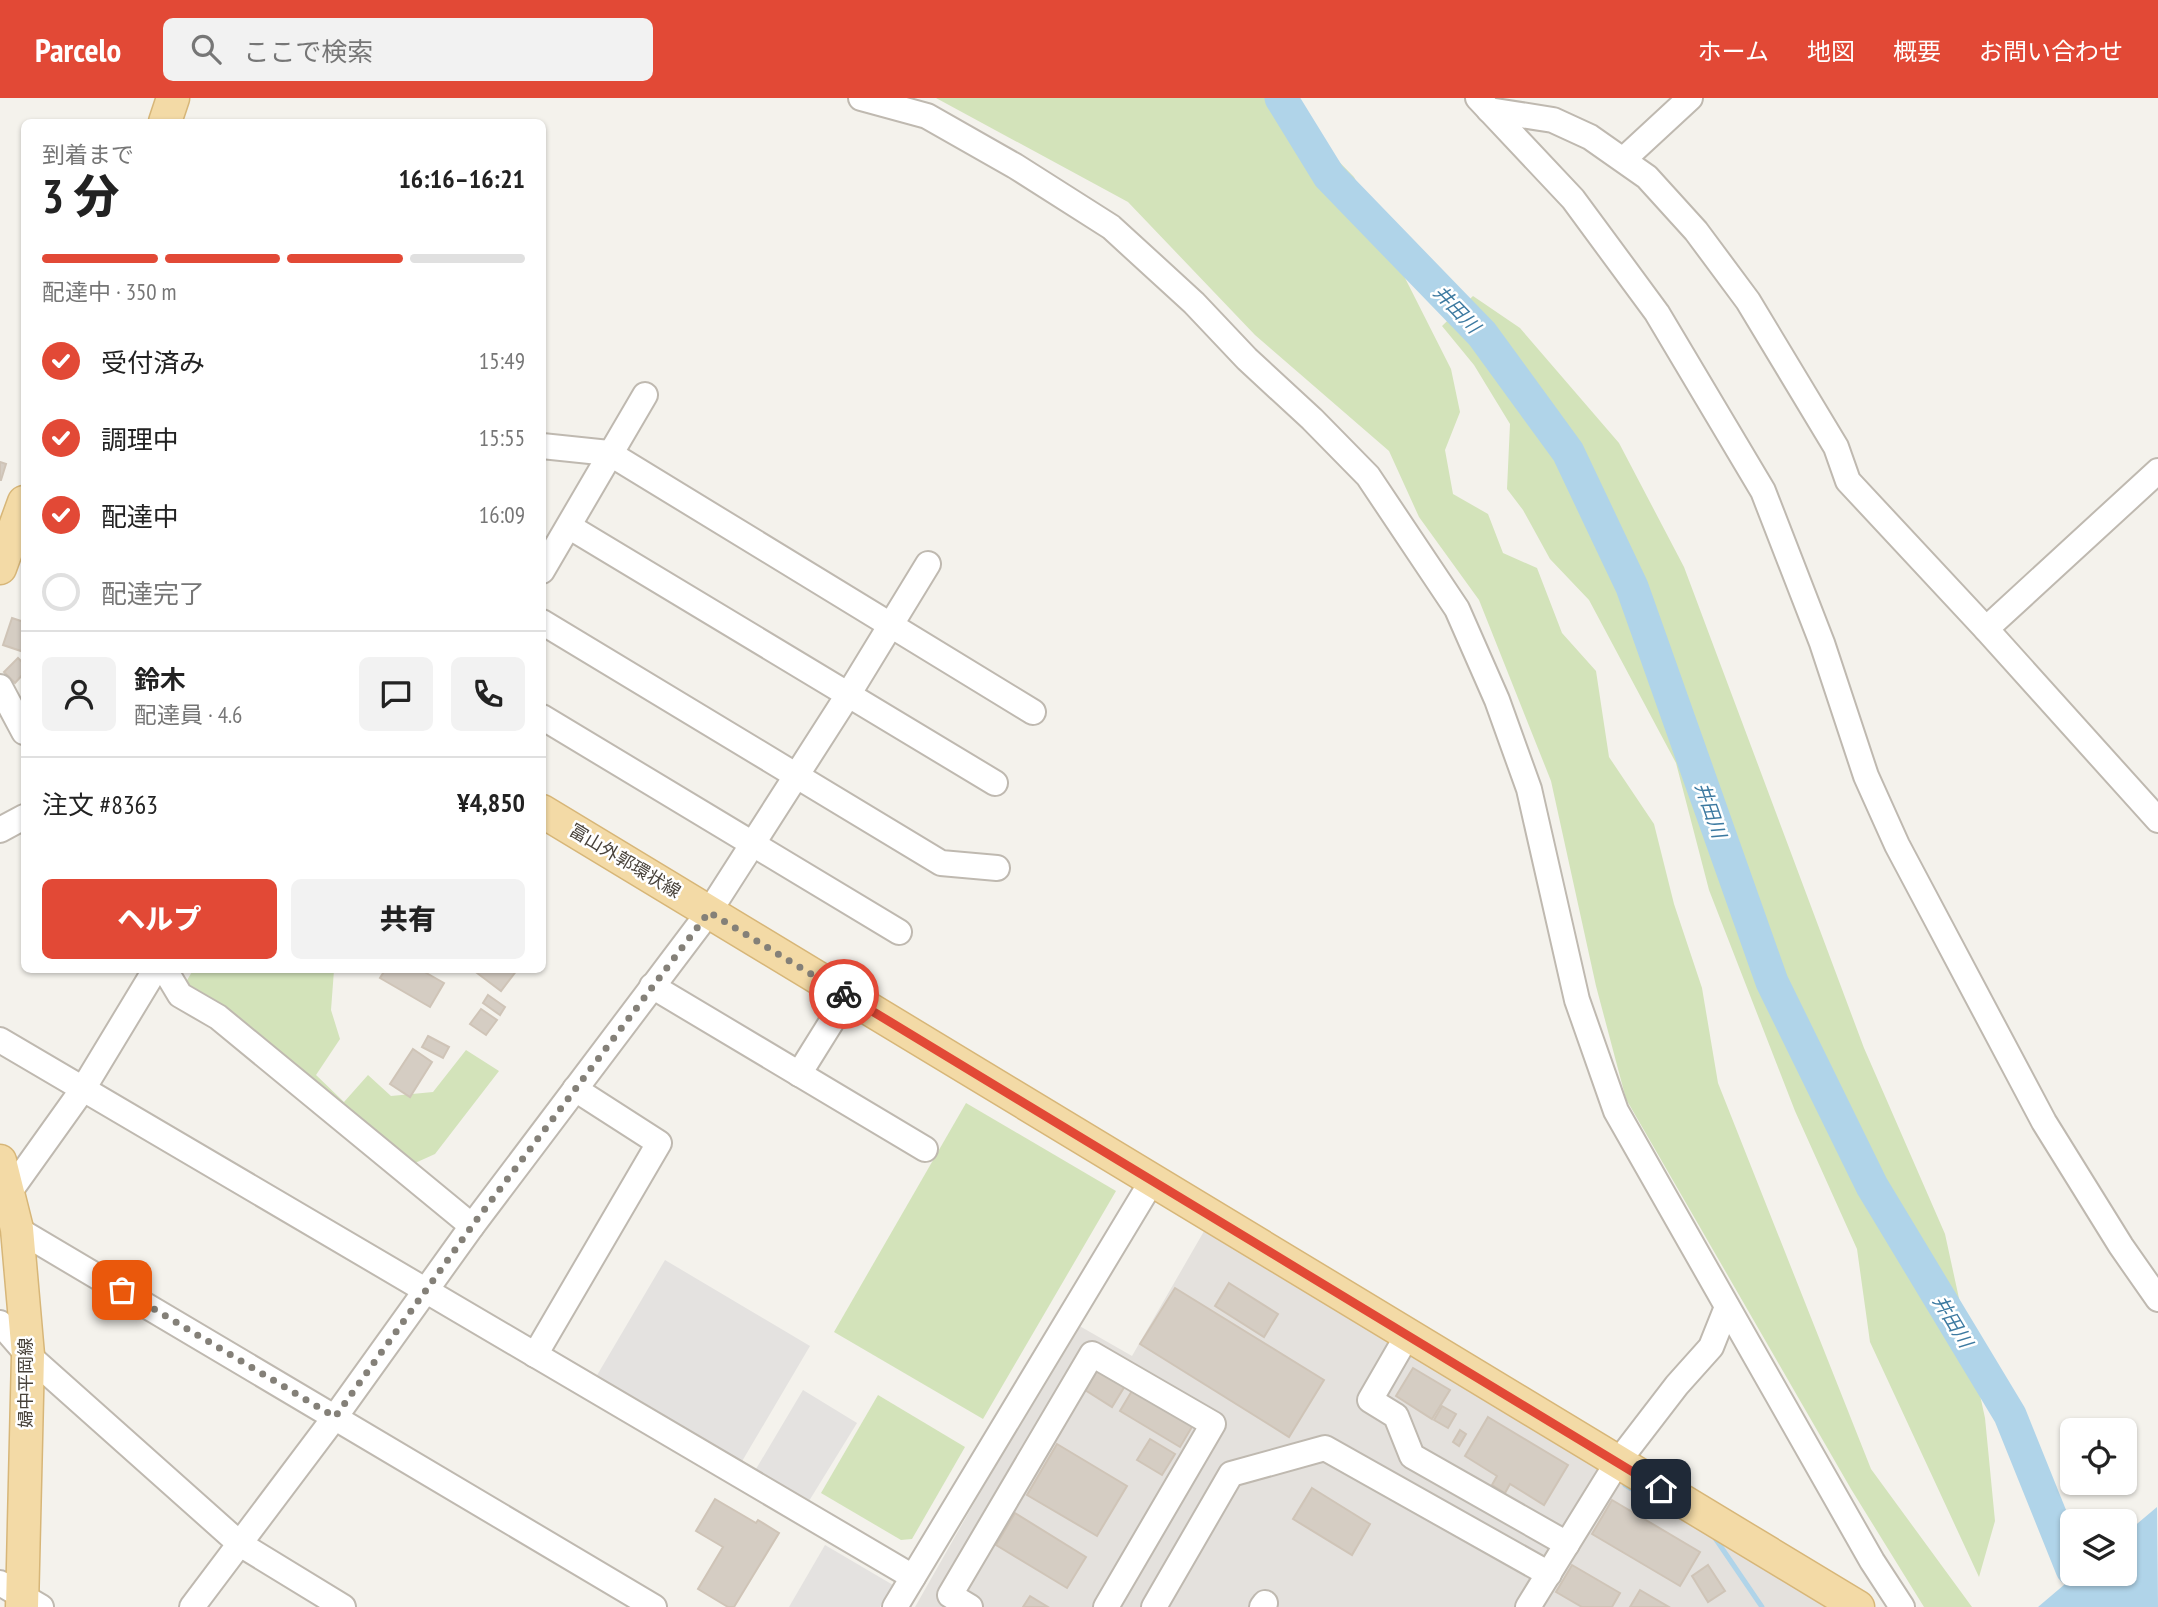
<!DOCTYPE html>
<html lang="ja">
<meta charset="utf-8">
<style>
body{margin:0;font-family:"PT Sans Narrow","Noto Sans JP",sans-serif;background:#f2f2f2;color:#222;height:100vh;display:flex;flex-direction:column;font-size:26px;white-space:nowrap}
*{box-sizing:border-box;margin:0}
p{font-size:23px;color:#767676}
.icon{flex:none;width:38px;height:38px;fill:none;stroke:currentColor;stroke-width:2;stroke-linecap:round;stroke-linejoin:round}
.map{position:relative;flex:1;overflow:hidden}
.side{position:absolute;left:21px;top:21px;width:525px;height:854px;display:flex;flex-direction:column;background:#fff;border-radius:10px;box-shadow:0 2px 5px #0004}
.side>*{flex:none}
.tools{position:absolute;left:2060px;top:1320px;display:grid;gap:14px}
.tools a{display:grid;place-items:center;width:77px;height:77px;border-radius:10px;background:#fff;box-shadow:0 2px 5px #0004;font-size:35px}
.pin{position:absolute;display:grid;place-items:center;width:60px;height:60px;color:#fff;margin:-30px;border-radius:14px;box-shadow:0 4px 10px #0006}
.courier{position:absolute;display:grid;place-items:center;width:70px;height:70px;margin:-35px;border:5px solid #e24936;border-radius:50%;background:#fff;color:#222;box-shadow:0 2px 9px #0007}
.overview em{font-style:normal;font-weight:800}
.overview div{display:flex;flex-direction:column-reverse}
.overview{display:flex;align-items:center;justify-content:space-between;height:119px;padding:0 21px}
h1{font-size:46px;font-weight:800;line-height:52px}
.bar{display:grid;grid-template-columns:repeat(4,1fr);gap:10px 7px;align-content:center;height:84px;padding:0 21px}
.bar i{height:9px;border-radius:5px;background:#e0e0e0}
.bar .on{background:#e24936}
.bar p{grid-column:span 4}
.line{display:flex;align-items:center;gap:18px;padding:0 21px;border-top:2px solid #e0e0e0}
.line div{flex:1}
.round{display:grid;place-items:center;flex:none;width:74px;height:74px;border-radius:10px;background:#f2f2f2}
ol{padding:0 21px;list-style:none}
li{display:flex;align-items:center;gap:21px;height:77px}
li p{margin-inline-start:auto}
li .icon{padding:7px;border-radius:50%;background:#e24936;color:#fff;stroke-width:4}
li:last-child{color:#767676}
li i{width:38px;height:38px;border:4px solid #e0e0e0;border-radius:50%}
.cta{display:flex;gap:14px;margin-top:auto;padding:14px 21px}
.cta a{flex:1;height:80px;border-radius:10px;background:#e24936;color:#fff;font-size:28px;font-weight:800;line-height:80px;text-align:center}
.cta a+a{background:#f2f2f2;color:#222}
header{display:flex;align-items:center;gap:42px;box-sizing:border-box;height:98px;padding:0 35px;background:#e24936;color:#fff}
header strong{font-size:33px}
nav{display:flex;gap:38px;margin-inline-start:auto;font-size:24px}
.search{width:490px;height:63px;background:#f2f2f2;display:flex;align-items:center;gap:18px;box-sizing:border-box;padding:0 24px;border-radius:10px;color:#767676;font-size:26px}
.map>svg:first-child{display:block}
</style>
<header>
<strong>Parcelo</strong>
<div class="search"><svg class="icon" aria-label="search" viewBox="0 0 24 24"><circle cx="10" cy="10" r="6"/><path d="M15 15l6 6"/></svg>ここで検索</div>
<nav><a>ホーム</a><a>地図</a><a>概要</a><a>お問い合わせ</a></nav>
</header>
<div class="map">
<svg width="2158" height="1509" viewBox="0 0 2158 1509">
<rect width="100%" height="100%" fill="#f4f2ec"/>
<polygon fill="#e4e1dd" points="1207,1128 1829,1509 915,1509 1076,1226 1132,1258"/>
<g fill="#d3e3ba">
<polygon points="936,0 1277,0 1354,79 1451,271 1460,314 1445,352 1453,396 1488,416 1503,455 1537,470 1562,535 1596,573 1609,659 1654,726 1674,806 1702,890 1718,985 1871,1371 1972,1509 1924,1509 1851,1391 1626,1001 1596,888 1551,683 1479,502 1419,419 1389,353 1255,237 1128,104"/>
<polygon points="1473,198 1520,230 1619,345 1684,469 1864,950 1945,1136 1985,1320 1995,1423 1979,1479 1870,1244 1857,1151 1795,1013 1709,792 1676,665 1589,502 1550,461 1523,412 1507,391 1510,326 1474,267 1442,228"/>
<polygon points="193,872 334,872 331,912 340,941 316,977 344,1004 368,977 391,998 433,994 466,952 499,973 435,1056 404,1070 182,891"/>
<polygon points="966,1005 1116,1093 983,1321 834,1234"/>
<polygon points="878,1297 965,1349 912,1441 901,1442 821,1395"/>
</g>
<g fill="#e4e2e0">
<polygon points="665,1162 810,1248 741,1365 596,1279"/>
<polygon points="803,1292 857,1325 809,1403 756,1371"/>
<polygon points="825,1447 893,1487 880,1509 789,1509"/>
</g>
<polygon fill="#b0d4e9" points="2157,1409 2158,1509 2038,1509 2078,1475 2124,1475 2125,1436"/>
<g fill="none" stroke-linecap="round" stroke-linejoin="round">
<g stroke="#b0d4e9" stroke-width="5">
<polyline points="1625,1387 1659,1407"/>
<polyline points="1715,1440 1762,1509"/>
</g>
<polyline stroke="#b0d4e9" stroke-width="33" points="1281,0 1329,78 1482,236 1568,354 1632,489 1772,884 1872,1088 2010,1317 2072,1471"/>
</g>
<g fill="#d5cdc3" stroke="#cfc4b7" stroke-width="2">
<polygon points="0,364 6,366 1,382 0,382"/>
<polygon points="12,520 24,524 24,554 3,547"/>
<polygon points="18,560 24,566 24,575 15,585 4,574"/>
<polygon points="385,872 421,872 444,885 430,909 380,880"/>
<polygon points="480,872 517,872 501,893 477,875"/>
<polygon points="488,897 505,909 500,917 483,905"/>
<polygon points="481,911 497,922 486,937 470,926"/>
<polygon points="428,938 449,949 443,960 422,949"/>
<polygon points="413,951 432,964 410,999 390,986"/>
<polygon points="1229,1185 1278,1216 1264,1239 1215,1208"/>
<polygon points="1175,1190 1324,1282 1289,1339 1140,1246"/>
<polygon points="1101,1266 1128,1283 1112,1309 1085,1292"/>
<polygon points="1413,1270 1450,1292 1432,1321 1396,1298"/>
<polygon points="1136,1286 1196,1322 1180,1349 1120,1313"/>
<polygon points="1442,1308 1456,1316 1448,1330 1434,1322"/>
<polygon points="1488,1319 1568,1367 1544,1407 1510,1386 1505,1395 1492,1387 1497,1378 1465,1358"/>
<polygon points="1460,1332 1466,1336 1459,1348 1453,1344"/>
<polygon points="1150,1341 1175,1356 1162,1377 1137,1362"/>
<polygon points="1057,1346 1127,1388 1097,1438 1027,1397"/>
<polygon points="1312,1390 1370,1426 1352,1457 1293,1421"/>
<polygon points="715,1401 756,1425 758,1422 779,1435 734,1509 728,1509 698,1491 723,1449 696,1433"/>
<polygon points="1612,1402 1700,1454 1680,1488 1592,1436"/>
<polygon points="1015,1415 1086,1459 1067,1490 996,1447"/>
<polygon points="1572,1467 1620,1495 1612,1509 1582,1509 1556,1494"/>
<polygon points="1708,1467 1725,1493 1708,1504 1692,1478"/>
<polygon points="1640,1492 1669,1509 1630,1509"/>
<polygon points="1030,1498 1048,1509 1023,1509"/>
</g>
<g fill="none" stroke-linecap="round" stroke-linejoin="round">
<g stroke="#bfb9b0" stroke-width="28">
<g id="minor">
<polyline points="861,0 927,18 1015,68 1111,129 1194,205 1247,261 1312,321 1368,378 1457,511 1497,602 1529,691 1577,902 1616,1013 1872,1463 1902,1509"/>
<polyline points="1478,0 1573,101 1657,215 1763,393 1822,545 1866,678 1897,747 2044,1024 2121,1148 2158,1201"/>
<polyline points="1489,12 1553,22 1590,39 1647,79 1696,133 1748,203 1836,349 1848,383 1986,531 2158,722"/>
<polyline points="1624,61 1690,0"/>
<polyline points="542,348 609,355 1033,614"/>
<polyline points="570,429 995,685"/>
<polyline points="542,473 645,297"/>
<polyline points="542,524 941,765 997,770"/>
<polyline points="1986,531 2158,373"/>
<polyline points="0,589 24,634"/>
<polyline points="542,619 899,834"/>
<polyline points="0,732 24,719"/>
<polyline points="165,872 180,897 218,919 472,1128"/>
<polyline points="652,888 925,1051"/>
<polyline points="0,942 913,1479"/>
<polyline points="799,976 847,899"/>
<polyline points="8,1096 83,991 155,872"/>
<polyline points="17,1131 654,1509"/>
<polyline points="0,1225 28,1257 240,1446 343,1509"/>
<polyline points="1407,1238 1370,1302 1396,1318 1412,1358 1567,1446"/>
<polyline points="535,1257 659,1045 575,991"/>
<polyline points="0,1485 41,1509"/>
<polyline points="192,1509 335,1319 472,1128 709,814 848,597 928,466"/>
<polyline points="895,1509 1152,1083"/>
<polyline points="970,1509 950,1497 1092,1256 1213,1326 1106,1509"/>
<polyline points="1154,1509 1231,1376 1325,1350 1549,1476"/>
<polyline points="1262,1509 1265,1505"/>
<polyline points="1528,1509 1617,1365 1677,1287 1711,1249 1727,1209"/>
</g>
</g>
<g stroke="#d7b678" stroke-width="35">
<g id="major">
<polyline points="165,24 173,0"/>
<polyline points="0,470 24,404"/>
<polyline points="542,713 1858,1509"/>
<polyline points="0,1063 17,1131 28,1257 22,1509"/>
</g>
</g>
<use href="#minor" stroke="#fff" stroke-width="24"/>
<use href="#major" stroke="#f3daa6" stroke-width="32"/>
</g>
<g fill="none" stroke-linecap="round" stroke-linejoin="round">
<polyline stroke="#848078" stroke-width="7" stroke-dasharray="0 12.6" points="122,1192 335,1319 472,1128 709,814 844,896"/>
<polyline stroke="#e24936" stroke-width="9" points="844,896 1661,1391"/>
</g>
<g text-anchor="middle" stroke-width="5" stroke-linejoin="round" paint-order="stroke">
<g font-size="18" fill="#48423a" stroke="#fff">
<text transform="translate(625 763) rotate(31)" y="6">富山外郭環状線</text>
<text transform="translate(26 1285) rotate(-90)" y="6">婦中平岡線</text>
</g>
<g font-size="19" font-style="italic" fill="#3d7aa1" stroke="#fff">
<text transform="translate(1457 211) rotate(46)" y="7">井田川</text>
<text transform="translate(1711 712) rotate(71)" y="7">井田川</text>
<text transform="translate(1953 1223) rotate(59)" y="7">井田川</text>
</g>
</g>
</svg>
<div class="tools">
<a><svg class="icon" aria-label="locate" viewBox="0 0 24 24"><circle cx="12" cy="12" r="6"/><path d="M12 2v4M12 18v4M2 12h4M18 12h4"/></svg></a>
<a><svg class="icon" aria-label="layers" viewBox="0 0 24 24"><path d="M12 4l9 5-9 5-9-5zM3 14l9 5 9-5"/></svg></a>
</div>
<div class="pin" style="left:122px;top:1192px;background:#ea580c"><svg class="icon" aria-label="bag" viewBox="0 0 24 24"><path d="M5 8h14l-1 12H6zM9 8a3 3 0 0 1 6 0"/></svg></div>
<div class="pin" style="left:1661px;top:1391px;background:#1f2937"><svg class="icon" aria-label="home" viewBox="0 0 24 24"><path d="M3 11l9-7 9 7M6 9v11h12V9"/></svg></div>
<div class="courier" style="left:844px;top:896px"><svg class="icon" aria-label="bike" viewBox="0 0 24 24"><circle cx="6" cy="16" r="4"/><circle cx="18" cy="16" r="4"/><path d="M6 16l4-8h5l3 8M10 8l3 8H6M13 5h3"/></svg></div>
<section class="side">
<div class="overview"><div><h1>3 分</h1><p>到着まで</p></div><em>16:16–16:21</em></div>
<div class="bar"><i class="on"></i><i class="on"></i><i class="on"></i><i></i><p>配達中 · 350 m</p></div>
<ol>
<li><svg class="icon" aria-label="check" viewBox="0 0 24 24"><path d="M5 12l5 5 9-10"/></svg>受付済み<p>15:49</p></li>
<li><svg class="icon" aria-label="check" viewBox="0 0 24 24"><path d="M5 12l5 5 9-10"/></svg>調理中<p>15:55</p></li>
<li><svg class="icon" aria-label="check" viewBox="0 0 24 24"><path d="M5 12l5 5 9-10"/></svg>配達中<p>16:09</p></li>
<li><i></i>配達完了</li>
</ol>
<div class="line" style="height:126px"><a class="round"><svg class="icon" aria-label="person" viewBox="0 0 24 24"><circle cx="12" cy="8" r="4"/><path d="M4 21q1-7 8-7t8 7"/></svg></a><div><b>鈴木</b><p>配達員 · 4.6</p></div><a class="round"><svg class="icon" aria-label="chat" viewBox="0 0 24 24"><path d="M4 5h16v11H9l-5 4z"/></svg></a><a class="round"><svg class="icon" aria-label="phone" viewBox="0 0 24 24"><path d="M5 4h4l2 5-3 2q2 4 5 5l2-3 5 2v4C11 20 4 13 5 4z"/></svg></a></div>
<div class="line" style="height:91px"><div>注文 #8363</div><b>¥4,850</b></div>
<div class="cta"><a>ヘルプ</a><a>共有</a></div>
</section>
</div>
